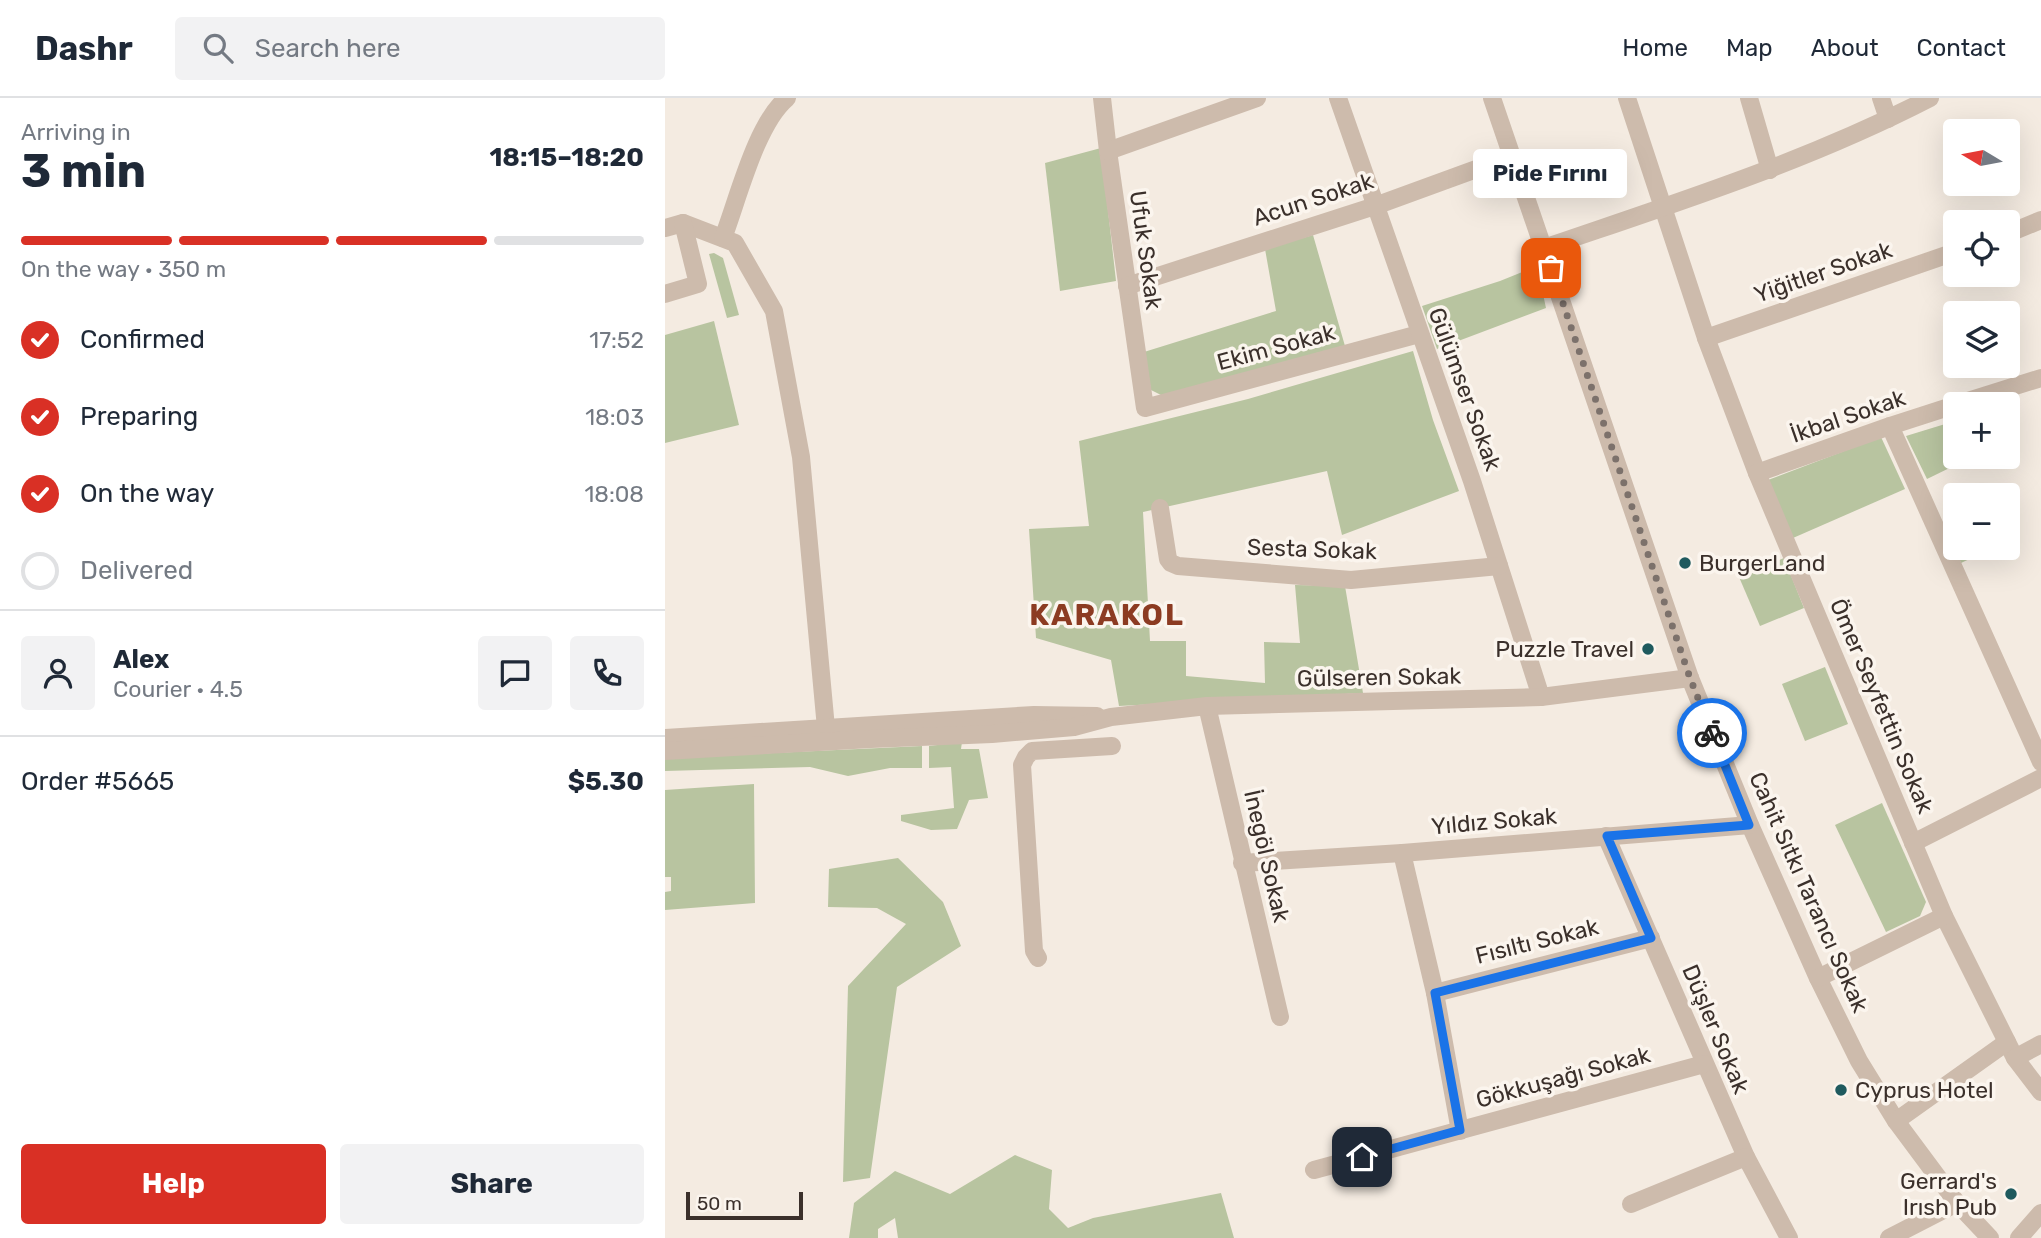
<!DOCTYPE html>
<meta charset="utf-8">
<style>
body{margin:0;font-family:Rubik,sans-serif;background:#f2f2f3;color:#1f2937;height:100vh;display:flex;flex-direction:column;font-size:26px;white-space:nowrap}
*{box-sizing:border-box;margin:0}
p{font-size:23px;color:#747a83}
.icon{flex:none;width:38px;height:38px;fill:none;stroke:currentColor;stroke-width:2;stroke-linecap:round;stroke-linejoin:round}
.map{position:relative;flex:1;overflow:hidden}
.panel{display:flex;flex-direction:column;background:#fff;width:665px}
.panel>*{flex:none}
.needle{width:46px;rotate:280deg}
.controls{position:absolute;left:1278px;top:21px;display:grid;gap:14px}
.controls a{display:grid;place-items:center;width:77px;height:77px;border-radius:7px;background:#fff;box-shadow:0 7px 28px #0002;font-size:35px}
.scale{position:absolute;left:21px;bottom:18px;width:117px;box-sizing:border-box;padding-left:7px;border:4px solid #3b302b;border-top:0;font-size:19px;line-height:24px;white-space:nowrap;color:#3b302b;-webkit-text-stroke:5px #fbf5ee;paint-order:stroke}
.pin{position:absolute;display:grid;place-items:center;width:60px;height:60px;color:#fff;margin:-30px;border-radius:14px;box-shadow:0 4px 10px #0006}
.courier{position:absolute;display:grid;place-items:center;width:70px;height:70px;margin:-35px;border:5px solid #1a73e8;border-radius:50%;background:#fff;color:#222;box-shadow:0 2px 9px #0007}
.bubble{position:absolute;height:49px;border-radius:7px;background:#fff;box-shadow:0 7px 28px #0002;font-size:23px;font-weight:700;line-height:49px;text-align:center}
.head em{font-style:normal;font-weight:700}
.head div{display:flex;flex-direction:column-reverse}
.head{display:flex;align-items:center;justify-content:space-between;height:119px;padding:0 21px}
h1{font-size:46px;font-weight:700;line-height:52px}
.bar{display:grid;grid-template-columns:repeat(4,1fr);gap:10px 7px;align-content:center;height:84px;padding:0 21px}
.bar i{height:9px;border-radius:5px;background:#e0e1e3}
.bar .on{background:#d93025}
.bar p{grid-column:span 4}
.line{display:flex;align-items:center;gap:18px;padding:0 21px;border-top:2px solid #e0e1e3}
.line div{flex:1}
.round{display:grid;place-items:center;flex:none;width:74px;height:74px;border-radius:7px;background:#f2f2f3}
ol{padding:0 21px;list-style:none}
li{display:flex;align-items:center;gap:21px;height:77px}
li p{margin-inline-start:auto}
li .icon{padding:7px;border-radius:50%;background:#d93025;color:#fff;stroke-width:4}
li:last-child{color:#747a83}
li i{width:38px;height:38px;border:4px solid #e0e1e3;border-radius:50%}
.cta{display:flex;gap:14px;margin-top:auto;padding:14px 21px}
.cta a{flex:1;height:80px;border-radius:7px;background:#d93025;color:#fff;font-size:28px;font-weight:700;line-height:80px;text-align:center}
.cta a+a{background:#f2f2f3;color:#1f2937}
header{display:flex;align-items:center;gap:42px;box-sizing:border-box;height:98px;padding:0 35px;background:#fff;border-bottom:2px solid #e0e1e3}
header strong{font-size:33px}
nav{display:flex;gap:38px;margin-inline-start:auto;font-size:24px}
.search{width:490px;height:63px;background:#f2f2f3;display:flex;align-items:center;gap:18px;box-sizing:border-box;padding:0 24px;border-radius:7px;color:#747a83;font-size:26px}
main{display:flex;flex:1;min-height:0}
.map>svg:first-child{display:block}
</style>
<header>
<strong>Dashr</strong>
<div class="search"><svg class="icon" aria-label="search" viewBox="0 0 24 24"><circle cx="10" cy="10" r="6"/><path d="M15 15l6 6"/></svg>Search here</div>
<nav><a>Home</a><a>Map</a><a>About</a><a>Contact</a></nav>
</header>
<main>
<section class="panel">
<div class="head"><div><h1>3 min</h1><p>Arriving in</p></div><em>18:15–18:20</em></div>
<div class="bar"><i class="on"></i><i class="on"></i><i class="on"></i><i></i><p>On the way · 350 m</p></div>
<ol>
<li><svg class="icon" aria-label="check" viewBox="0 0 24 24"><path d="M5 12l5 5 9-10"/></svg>Confirmed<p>17:52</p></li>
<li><svg class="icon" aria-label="check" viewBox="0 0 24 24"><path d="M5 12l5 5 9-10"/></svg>Preparing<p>18:03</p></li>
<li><svg class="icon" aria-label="check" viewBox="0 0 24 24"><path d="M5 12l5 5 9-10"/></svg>On the way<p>18:08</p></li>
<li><i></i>Delivered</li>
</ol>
<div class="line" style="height:126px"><a class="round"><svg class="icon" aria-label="person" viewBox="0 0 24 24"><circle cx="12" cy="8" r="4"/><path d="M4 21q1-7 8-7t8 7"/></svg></a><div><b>Alex</b><p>Courier · 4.5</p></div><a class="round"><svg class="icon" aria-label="chat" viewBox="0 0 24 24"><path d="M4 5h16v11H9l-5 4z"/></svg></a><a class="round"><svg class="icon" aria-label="phone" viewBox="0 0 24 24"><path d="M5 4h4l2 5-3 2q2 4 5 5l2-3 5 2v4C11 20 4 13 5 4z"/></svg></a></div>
<div class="line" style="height:91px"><div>Order #5665</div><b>$5.30</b></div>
<div class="cta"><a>Help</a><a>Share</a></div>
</section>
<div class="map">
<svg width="1376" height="1140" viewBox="0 0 1376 1140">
<rect width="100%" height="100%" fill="#f4ebe1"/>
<g fill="#b8c4a0">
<polygon points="436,50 451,183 395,193 380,65"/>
<polygon points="648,137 680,248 498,298 486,292 479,254 611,213 600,151"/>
<polygon points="49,155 58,160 74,217 62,220 44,156"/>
<polygon points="872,168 881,210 772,251 757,208 835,183"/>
<polygon points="49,223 74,327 0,345 0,237"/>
<polygon points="748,253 768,322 794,393 677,437 662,373 478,414 485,543 521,543 521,578 600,585 599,544 635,545 630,487 680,488 698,595 454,608 446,562 371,540 364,431 424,428 414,343 583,301"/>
<polygon points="1290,323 1290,359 1307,359 1262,381 1241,338"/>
<polygon points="1216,339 1240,391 1128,440 1103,382"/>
<polygon points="1290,433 1290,450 1328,450 1296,465 1283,436"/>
<polygon points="1119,460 1139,510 1095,528 1074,479"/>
<polygon points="1160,569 1183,626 1140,643 1117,586"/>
<polygon points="297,644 296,651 314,651 323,700 304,702 292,731 266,732 236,723 236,717 289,710 286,669 264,670 264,648"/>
<polygon points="257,648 257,670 225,670 183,678 145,669 0,673 0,660"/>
<polygon points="89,686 90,805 0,812 0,794 6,793 6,779 0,779 0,692"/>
<polygon points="1217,705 1261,804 1255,818 1221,834 1170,727"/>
<polygon points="233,760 278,804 296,848 232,889 205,1080 178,1084 183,888 241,826 212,810 163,809 164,771"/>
<polygon points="350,1057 387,1072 384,1111 403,1130 428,1120 556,1095 569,1140 233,1140 230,1120 213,1131 213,1140 184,1140 189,1105 230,1073 285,1096"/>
</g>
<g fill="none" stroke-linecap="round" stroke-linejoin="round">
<g stroke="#cdbbac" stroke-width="18">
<polyline points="437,0 443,53 480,310 754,236"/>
<polyline points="673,0 807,383 876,599"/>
<polyline points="827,0 1025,580 1085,727 1153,880 1194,963 1231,1023 1292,1105 1325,1140"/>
<polyline points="962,0 1041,240 1092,375 1279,818 1350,960 1376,994"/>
<polyline points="1084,0 1105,72"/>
<polyline points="1216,0 1223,21"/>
<polyline points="443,53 592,0"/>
<polyline points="0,130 18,125 70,145 109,213 136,359 161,630"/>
<polyline points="1342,136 1376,122"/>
<path d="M58,140C73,101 91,26 122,0"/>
<path d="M879,150C1010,105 1141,64 1265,0"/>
<polyline points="462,188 710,108 847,58"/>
<polyline points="0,196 33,186 18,125"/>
<polyline points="1041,240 1290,154"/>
<polyline points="1293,306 1376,280"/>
<polyline points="1225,328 1376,664"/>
<polyline points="1092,375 1225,328 1290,307"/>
<polyline points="495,410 503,461 506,465 513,468 686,482 834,468"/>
<polyline points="542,608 615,919"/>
<polyline points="0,640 369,617 432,618"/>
<polyline points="0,653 206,641 327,636 409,629 446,619 542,608 876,599 1025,580"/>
<polyline points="941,738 1081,1059 1124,1140"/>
<polyline points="1248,745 1376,680"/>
<polyline points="737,755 770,895 795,1033"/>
<polyline points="577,765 737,755 1085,727"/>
<polyline points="373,860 369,853 357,667 361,659 367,653 447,648"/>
<polyline points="1153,880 1279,818"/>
<polyline points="770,895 986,840"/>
<polyline points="1350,960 1376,946"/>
<polyline points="1231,1023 1342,944"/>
<polyline points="649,1072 1039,966"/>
<polyline points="966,1106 1081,1059"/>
<polyline points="1224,1140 1292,1105"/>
<polyline points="1354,1140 1376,1115"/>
</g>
</g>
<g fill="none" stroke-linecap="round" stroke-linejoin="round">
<polyline stroke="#7c716b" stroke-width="7" stroke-dasharray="0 12.6" points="886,170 1025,580 1047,635"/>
<polyline stroke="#1a73e8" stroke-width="9" points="697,1059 795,1032 770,895 986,840 942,738 1084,727 1047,635"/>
</g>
<g fill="#1f5a5e" stroke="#fbf5ee" stroke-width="2.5">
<circle cx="1020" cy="465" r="7"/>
<circle cx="983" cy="551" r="7"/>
<circle cx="1176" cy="992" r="7"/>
<circle cx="1346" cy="1096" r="7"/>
</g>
<g text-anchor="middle" stroke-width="7" stroke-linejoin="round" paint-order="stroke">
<g font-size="23" fill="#3b302b" stroke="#fbf5ee">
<text transform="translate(648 101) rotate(-18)" y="8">Acun Sokak</text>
<text transform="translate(481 152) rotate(82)" y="8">Ufuk Sokak</text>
<text transform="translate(1158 174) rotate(-19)" y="8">Yiğitler Sokak</text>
<text transform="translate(611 249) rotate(-15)" y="8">Ekim Sokak</text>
<text transform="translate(800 291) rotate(70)" y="8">Gülümser Sokak</text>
<text transform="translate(1183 318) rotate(-19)" y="8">İkbal Sokak</text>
<text transform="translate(647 451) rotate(2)" y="8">Sesta Sokak</text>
<text transform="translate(714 579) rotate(-1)" y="8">Gülseren Sokak</text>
<text transform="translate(1217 608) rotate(67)" y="8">Ömer Seyfettin Sokak</text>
<text transform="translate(829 723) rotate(-5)" y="8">Yıldız Sokak</text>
<text transform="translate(602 758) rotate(77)" y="8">İnegöl Sokak</text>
<text transform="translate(1144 794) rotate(66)" y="8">Cahit Sıtkı Tarancı Sokak</text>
<text transform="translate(872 843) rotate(-14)" y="8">Fısıltı Sokak</text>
<text transform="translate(1051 931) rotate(67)" y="8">Düşler Sokak</text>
<text transform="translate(898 979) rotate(-15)" y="8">Gökkuşağı Sokak</text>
</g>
<g font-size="23" fill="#3b302b" stroke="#fbf5ee" text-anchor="start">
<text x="1034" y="473">BurgerLand</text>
<text x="969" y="559" text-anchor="end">Puzzle Travel</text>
<text x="1190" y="1000">Cyprus Hotel</text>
<text x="1332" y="1091" text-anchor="end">Gerrard's<tspan x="1332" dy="26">Irısh Pub</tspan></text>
</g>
<g font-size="30" font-weight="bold" letter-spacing="2" fill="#8c3b22" stroke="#fbf5ee">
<text x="442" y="527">KARAKOL</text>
</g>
</g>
</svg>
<div class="controls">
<a><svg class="needle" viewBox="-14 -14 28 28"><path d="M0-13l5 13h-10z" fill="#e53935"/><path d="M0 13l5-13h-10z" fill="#747a83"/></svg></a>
<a><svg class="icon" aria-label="locate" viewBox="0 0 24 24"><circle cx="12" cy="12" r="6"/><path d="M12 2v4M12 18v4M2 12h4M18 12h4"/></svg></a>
<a><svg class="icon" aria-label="layers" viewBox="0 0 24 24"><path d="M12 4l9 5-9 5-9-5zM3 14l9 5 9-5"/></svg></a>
<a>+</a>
<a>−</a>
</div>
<div class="scale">50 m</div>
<div class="pin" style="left:886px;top:170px;background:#ea580c"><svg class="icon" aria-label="bag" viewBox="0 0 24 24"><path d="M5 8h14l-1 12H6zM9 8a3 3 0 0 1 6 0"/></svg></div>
<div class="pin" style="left:697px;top:1059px;background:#1f2937"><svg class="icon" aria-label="home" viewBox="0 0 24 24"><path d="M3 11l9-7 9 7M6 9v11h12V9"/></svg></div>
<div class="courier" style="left:1047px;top:635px"><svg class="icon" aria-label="bike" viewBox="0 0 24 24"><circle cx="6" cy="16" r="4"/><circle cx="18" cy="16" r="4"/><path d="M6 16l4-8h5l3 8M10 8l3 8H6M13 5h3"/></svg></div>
<div class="bubble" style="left:808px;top:51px;width:154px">Pide Fırını</div>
</div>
</main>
